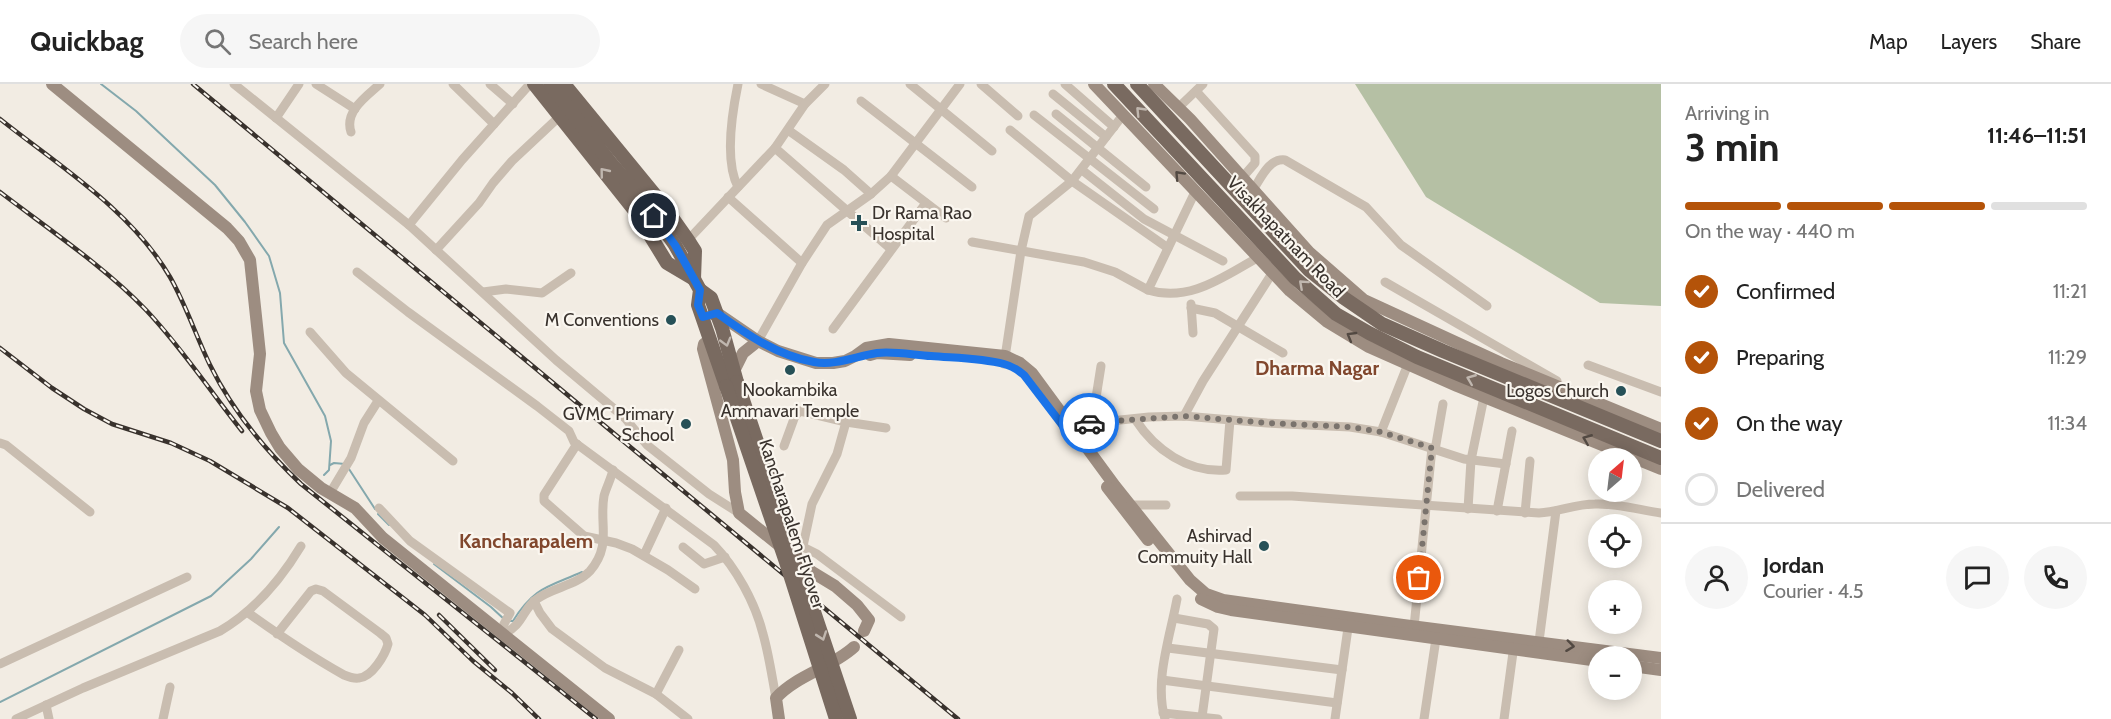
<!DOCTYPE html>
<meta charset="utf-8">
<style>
body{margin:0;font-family:Cabin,sans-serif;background:#f6f6f6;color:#222;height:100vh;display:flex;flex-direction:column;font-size:22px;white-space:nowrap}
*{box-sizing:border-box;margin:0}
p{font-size:20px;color:#767676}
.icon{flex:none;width:33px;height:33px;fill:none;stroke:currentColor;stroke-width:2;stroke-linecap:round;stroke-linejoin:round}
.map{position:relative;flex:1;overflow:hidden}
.sheet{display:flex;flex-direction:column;background:#fff;width:450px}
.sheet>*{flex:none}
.needle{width:39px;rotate:28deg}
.buttons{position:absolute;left:1588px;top:364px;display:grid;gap:12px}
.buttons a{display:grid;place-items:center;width:54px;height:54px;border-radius:50%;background:#fff;box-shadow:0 3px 15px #0003;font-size:30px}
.pin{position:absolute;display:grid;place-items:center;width:51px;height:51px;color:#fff;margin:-26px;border:3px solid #fff;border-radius:50%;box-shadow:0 2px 6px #0007}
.courier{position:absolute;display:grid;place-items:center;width:60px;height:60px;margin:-30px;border:4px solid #1a73e8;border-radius:50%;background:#fff;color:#222;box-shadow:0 2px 8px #0007}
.summary em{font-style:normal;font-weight:700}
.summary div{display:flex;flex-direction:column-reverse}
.summary{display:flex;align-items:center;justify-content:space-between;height:102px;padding:0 24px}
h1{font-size:39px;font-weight:700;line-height:45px}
.bar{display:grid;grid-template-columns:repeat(4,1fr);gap:9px 6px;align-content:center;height:72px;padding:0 24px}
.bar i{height:8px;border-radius:4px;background:#e0e0e0}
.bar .current{background:#b45309}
.bar p{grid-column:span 4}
.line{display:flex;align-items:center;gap:15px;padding:0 24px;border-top:2px solid #e0e0e0}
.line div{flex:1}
.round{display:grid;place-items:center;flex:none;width:63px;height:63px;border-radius:32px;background:#f6f6f6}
ol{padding:0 24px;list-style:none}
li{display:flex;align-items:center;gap:18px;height:66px}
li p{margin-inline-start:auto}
li .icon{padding:6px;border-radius:50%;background:#b45309;color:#fff;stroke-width:4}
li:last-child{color:#767676}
li i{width:33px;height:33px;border:3px solid #e0e0e0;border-radius:50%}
header{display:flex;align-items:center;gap:36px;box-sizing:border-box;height:84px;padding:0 30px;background:#fff;border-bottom:2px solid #e0e0e0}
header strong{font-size:28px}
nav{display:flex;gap:33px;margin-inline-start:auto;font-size:21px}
.search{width:420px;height:54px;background:#f6f6f6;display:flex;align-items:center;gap:15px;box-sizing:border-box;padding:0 21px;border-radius:33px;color:#767676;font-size:22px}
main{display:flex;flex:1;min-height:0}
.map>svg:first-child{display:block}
</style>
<header>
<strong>Quickbag</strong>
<div class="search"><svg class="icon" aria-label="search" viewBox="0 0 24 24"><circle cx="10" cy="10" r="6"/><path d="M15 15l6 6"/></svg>Search here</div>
<nav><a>Map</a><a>Layers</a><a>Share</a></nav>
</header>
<main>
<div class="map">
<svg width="1661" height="635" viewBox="0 0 1661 635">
<rect width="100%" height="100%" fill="#f2ece3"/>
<polygon fill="#b5c0a4" points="1355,0 1661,0 1661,222 1600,219 1426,113"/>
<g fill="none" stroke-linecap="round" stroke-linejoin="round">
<g stroke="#84a8ad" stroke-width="2">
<polyline points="101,0 136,27 215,101 245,138 269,172 280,209 284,259 325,332 331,357 329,386 324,391"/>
<polyline points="330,381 334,379 345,380"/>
<polyline points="349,385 375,425"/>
<polyline points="378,430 389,441"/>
<polyline points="434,480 491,523 505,536"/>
<path d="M510,537H513C534,503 548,503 582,488"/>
<polyline points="0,618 211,512 251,475 279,443"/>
</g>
<g stroke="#c9bdb0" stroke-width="9">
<polyline points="234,0 409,141 556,276 625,334 647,361 709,410 739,429"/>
<polyline points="316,0 355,25"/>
<polyline points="453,0 494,40"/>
<polyline points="490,0 513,20"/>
<polyline points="761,0 805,20"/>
<polyline points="910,0 992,67"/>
<polyline points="981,0 1018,32"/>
<polyline points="1065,0 1114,43"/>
<polyline points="1196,7 1255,72 1255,79 1242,94"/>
<polyline points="1053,10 1106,53"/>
<polyline points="861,17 972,103"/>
<polyline points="1178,24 1203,0"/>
<polyline points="1056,30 1146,103"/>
<polyline points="1034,31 1154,125"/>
<polyline points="276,34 299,0"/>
<polyline points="788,46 844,86 871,110"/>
<polyline points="1010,46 1072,97 1168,164"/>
<path d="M351,48C344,27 367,12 380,0"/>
<polyline points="775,64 891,165"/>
<polyline points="1082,86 1144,135 1223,177"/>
<polyline points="891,92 946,134"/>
<path d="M738,103C724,76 732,29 738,0"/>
<path d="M1253,106C1261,94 1269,74 1285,76L1366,123L1401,161L1487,222"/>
<path d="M1195,108L1148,206C1190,219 1224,192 1259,173"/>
<polyline points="728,113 802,179"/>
<polyline points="409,141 462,76 530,0"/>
<polyline points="688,156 775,64 805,20 825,0"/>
<polyline points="972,158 1084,178 1115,188 1148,206"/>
<polyline points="436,166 479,119 493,99 512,77 559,33"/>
<path d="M357,188L408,228L537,322L569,347L574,358L714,461C736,484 755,518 763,550C769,571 772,593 776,614"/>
<polyline points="1385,198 1557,297"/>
<polyline points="483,208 506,205 542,209 571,189"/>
<polyline points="1191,220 1193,249"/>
<polyline points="1191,224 1215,229 1283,269"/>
<polyline points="833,245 926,119"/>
<polyline points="310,248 346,289 453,377"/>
<polyline points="758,257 802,179 827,141 871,110 891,92 960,0"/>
<polyline points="1004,280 1021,167 1029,132 1072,97 1123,31"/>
<polyline points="1588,281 1661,308"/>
<polyline points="1184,332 1203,297 1273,188"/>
<path d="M1135,335C1155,366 1188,389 1226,386L1230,336"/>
<polyline points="1092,339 1101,282"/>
<polyline points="1063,342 1149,333 1184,332 1267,339 1350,343 1381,348 1464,375 1506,380"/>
<polyline points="1381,348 1408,280"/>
<polyline points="0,359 6,361 90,428"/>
<polyline points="577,360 544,411 544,417 584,452 616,459 632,465 668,486 695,505"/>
<polyline points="784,362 795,332 800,327 846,338 886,344"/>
<polyline points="1435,366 1443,320"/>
<polyline points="330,409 351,374 364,339 378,317"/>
<path d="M1240,412H1292L1539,429C1558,428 1575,420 1595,420C1616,419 1640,426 1661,429"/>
<polyline points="1128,421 1166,421"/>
<path d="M379,424L410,457L510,529L504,540L503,550C524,541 522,525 537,515C553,503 576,502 590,487C612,462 599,440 604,412C606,404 611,395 613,386"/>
<polyline points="1468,425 1471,376 1484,313"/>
<polyline points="1497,427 1512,347"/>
<polyline points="1525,429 1530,377"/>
<polyline points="787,455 817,470 901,533"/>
<polyline points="803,462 812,420 837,370 846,338"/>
<polyline points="683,463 704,480 725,473"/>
<polyline points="644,471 666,424"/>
<polyline points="534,517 540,529 552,545 605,584 656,610 688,635"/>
<path d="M247,528C279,551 310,572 344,591C349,593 355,595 359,594C372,593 385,571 388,560L386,554L380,549L323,507L316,505L311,507L277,550"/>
<polyline points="1174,534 1208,540 1214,545 1202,633"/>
<polyline points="1414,543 1432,364"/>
<polyline points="1168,564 1342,586"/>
<polyline points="1538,565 1556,427"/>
<polyline points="0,580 187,493"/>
<polyline points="1162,596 1337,619"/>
<polyline points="656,610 679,566"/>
<polyline points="46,621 49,635"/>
<polyline points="1163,629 1218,635"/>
<path d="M16,635L83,604L220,547C254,527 280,497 301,462"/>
<polyline points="163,635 170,603"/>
<path d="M1165,635C1154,597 1170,553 1177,515"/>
<polyline points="1335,635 1348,544"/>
<polyline points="1424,635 1437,548"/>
<polyline points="1504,635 1514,561"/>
</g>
<g stroke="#9d8d81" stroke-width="12">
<polyline points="52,0 227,144 239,157 250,176 260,270 256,307 260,326 271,349 280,364 298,385 321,404 355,424 383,454 609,635"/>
<polyline points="1094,0 1290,207 1326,237 1369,263 1457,302 1661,385"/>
<polyline points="1154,0 1190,35 1309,168 1364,216 1501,279 1661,345"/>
<polyline points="713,230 717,229 758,257 778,267 816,279 833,279 845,277 855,272 866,264 889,260 1005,272 1020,279 1032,289 1115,402 1190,496 1206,510 1223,516 1403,541 1661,574"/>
<polyline points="709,257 704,260 703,265 733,376 735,408 739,429 812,488 835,502 857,521 869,536 864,547"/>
<polyline points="870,271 877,269 910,271"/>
<polyline points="734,287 743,269 758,257"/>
<polyline points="1107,403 1148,456"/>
<polyline points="1201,515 1218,523 1231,526 1599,577"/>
<polyline points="1632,582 1661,586"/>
<path d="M779,635L776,614C797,591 831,584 854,563"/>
</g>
<g stroke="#796a60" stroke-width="14">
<polyline points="534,0 635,127 667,179 694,195 695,167 688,156 664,122 564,0"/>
<polyline points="550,0 610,78 644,117 675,161 694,195 700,206 698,221 726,302"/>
<polyline points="1114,0 1295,194 1336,230 1369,249 1417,273 1661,374"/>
<polyline points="1137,0 1309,186 1344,214 1382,240 1443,267 1661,357"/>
<polyline points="700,206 711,214 722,244 737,298"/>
</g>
<g stroke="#39322d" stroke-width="4.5">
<g id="rail">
<polyline points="193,0 958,635"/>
<path d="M0,35C59,82 131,126 170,193C186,221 196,252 210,281C232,326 265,366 301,400L596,635"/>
<path d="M0,108C47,144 105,183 146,226C182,264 210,307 242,347"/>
<polyline points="0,264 52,304 84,325 112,340 171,359 210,377 288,424 425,531 473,577 512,609 539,635"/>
<polyline points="439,531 495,586"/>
</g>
</g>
<use href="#rail" stroke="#faf6ef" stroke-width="2" stroke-dasharray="7" stroke-linecap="butt"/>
<g stroke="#796a60" stroke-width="14">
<polyline points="737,298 850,635"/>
<polyline points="726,302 787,481 836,635"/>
</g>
</g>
<defs><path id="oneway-chevron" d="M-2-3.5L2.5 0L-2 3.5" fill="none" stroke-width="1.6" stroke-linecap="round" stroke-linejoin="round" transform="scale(1.5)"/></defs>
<g stroke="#c0b7af">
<use href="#oneway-chevron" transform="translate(1140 27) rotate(-134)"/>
<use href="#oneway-chevron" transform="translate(604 88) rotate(-129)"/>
<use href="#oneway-chevron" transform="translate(1303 200) rotate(-138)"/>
<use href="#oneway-chevron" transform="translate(726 258) rotate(74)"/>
<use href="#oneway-chevron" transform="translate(1471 295) rotate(-158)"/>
<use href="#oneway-chevron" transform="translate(822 552) rotate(71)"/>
</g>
<g stroke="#524942">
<use href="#oneway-chevron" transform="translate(1179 91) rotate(-133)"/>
<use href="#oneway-chevron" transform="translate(1351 252) rotate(-150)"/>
<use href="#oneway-chevron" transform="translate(1587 355) rotate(-158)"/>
<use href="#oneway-chevron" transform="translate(1570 562) rotate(7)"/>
</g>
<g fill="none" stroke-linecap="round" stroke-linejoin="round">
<polyline stroke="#7a736d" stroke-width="6" stroke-dasharray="0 10.8" points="1089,339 1184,332 1267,339 1350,343 1381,348 1432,364 1419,494"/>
<path stroke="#1a73e8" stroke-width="8" d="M654,132L675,161L694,195L700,206L698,221L703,233L717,229C746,250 778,272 814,278C835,282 856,272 877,269C894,267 914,271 931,272C955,274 981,274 1004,280C1012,282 1018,286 1024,291L1063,342L1089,339"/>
</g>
<g fill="#265057" stroke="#faf6ef" stroke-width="2">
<path d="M856 130h6v6h6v6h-6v6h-6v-6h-6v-6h6z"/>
<circle cx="671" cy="236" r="6"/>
<circle cx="790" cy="286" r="6"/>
<circle cx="1621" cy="307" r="6"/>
<circle cx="686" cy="340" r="6"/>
<circle cx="1264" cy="462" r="6"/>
</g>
<g text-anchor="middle" stroke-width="4.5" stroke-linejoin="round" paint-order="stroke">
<g font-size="18" fill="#39322d" stroke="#faf6ef" text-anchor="end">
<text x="872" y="135" text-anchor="start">Dr Rama Rao<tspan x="872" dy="21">Hospital</tspan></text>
<text x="659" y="242">M Conventions</text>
<text x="790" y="312" text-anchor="middle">Nookambika<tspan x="790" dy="21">Ammavari Temple</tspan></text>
<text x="1609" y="313">Logos Church</text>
<text x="674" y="336">GVMC Primary<tspan x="674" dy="21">School</tspan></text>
<text x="1252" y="458">Ashirvad<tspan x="1252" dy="21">Commuity Hall</tspan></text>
</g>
<g font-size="18" fill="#39322d" stroke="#faf6ef">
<text transform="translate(1286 153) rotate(46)" y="6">Visakhapatnam Road</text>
<text transform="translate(792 440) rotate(72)" y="6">Kancharapalem Flyover</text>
</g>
<g font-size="20" font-weight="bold" fill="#81472d" stroke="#faf6ef">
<text x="1317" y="291">Dharma Nagar</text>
<text x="526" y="464">Kancharapalem</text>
</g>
</g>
</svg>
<div class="buttons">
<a><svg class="needle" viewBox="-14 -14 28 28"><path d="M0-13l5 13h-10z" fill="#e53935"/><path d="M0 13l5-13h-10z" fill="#767676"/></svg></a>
<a><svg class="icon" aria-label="locate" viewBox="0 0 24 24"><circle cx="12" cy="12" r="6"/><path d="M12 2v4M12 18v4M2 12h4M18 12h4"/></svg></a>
<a>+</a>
<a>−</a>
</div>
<div class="pin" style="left:1419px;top:494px;background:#ea580c"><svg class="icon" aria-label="bag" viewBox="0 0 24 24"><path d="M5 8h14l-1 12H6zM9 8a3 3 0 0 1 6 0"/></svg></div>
<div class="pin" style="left:654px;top:132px;background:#1f2937"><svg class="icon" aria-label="home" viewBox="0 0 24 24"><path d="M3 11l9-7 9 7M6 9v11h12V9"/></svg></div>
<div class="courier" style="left:1089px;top:339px"><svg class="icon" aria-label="car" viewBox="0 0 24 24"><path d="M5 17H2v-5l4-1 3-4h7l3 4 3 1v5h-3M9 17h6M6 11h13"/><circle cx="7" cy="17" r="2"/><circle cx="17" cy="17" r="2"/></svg></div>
</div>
<section class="sheet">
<div class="summary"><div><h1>3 min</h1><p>Arriving in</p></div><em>11:46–11:51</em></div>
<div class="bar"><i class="current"></i><i class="current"></i><i class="current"></i><i></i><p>On the way · 440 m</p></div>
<ol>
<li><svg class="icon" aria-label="check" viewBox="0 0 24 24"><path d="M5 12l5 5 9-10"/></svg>Confirmed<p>11:21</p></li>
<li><svg class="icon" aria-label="check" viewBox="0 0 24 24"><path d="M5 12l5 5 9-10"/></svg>Preparing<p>11:29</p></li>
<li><svg class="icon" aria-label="check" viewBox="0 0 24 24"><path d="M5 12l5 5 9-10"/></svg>On the way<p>11:34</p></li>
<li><i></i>Delivered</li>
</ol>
<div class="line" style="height:108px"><a class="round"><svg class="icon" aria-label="person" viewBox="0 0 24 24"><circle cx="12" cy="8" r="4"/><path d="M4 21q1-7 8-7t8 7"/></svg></a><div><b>Jordan</b><p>Courier · 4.5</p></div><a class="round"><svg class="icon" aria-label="chat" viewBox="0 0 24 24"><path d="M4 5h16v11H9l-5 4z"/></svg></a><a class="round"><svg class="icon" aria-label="phone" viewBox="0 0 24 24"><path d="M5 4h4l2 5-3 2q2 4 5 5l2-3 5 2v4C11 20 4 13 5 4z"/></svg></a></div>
</section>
</main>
